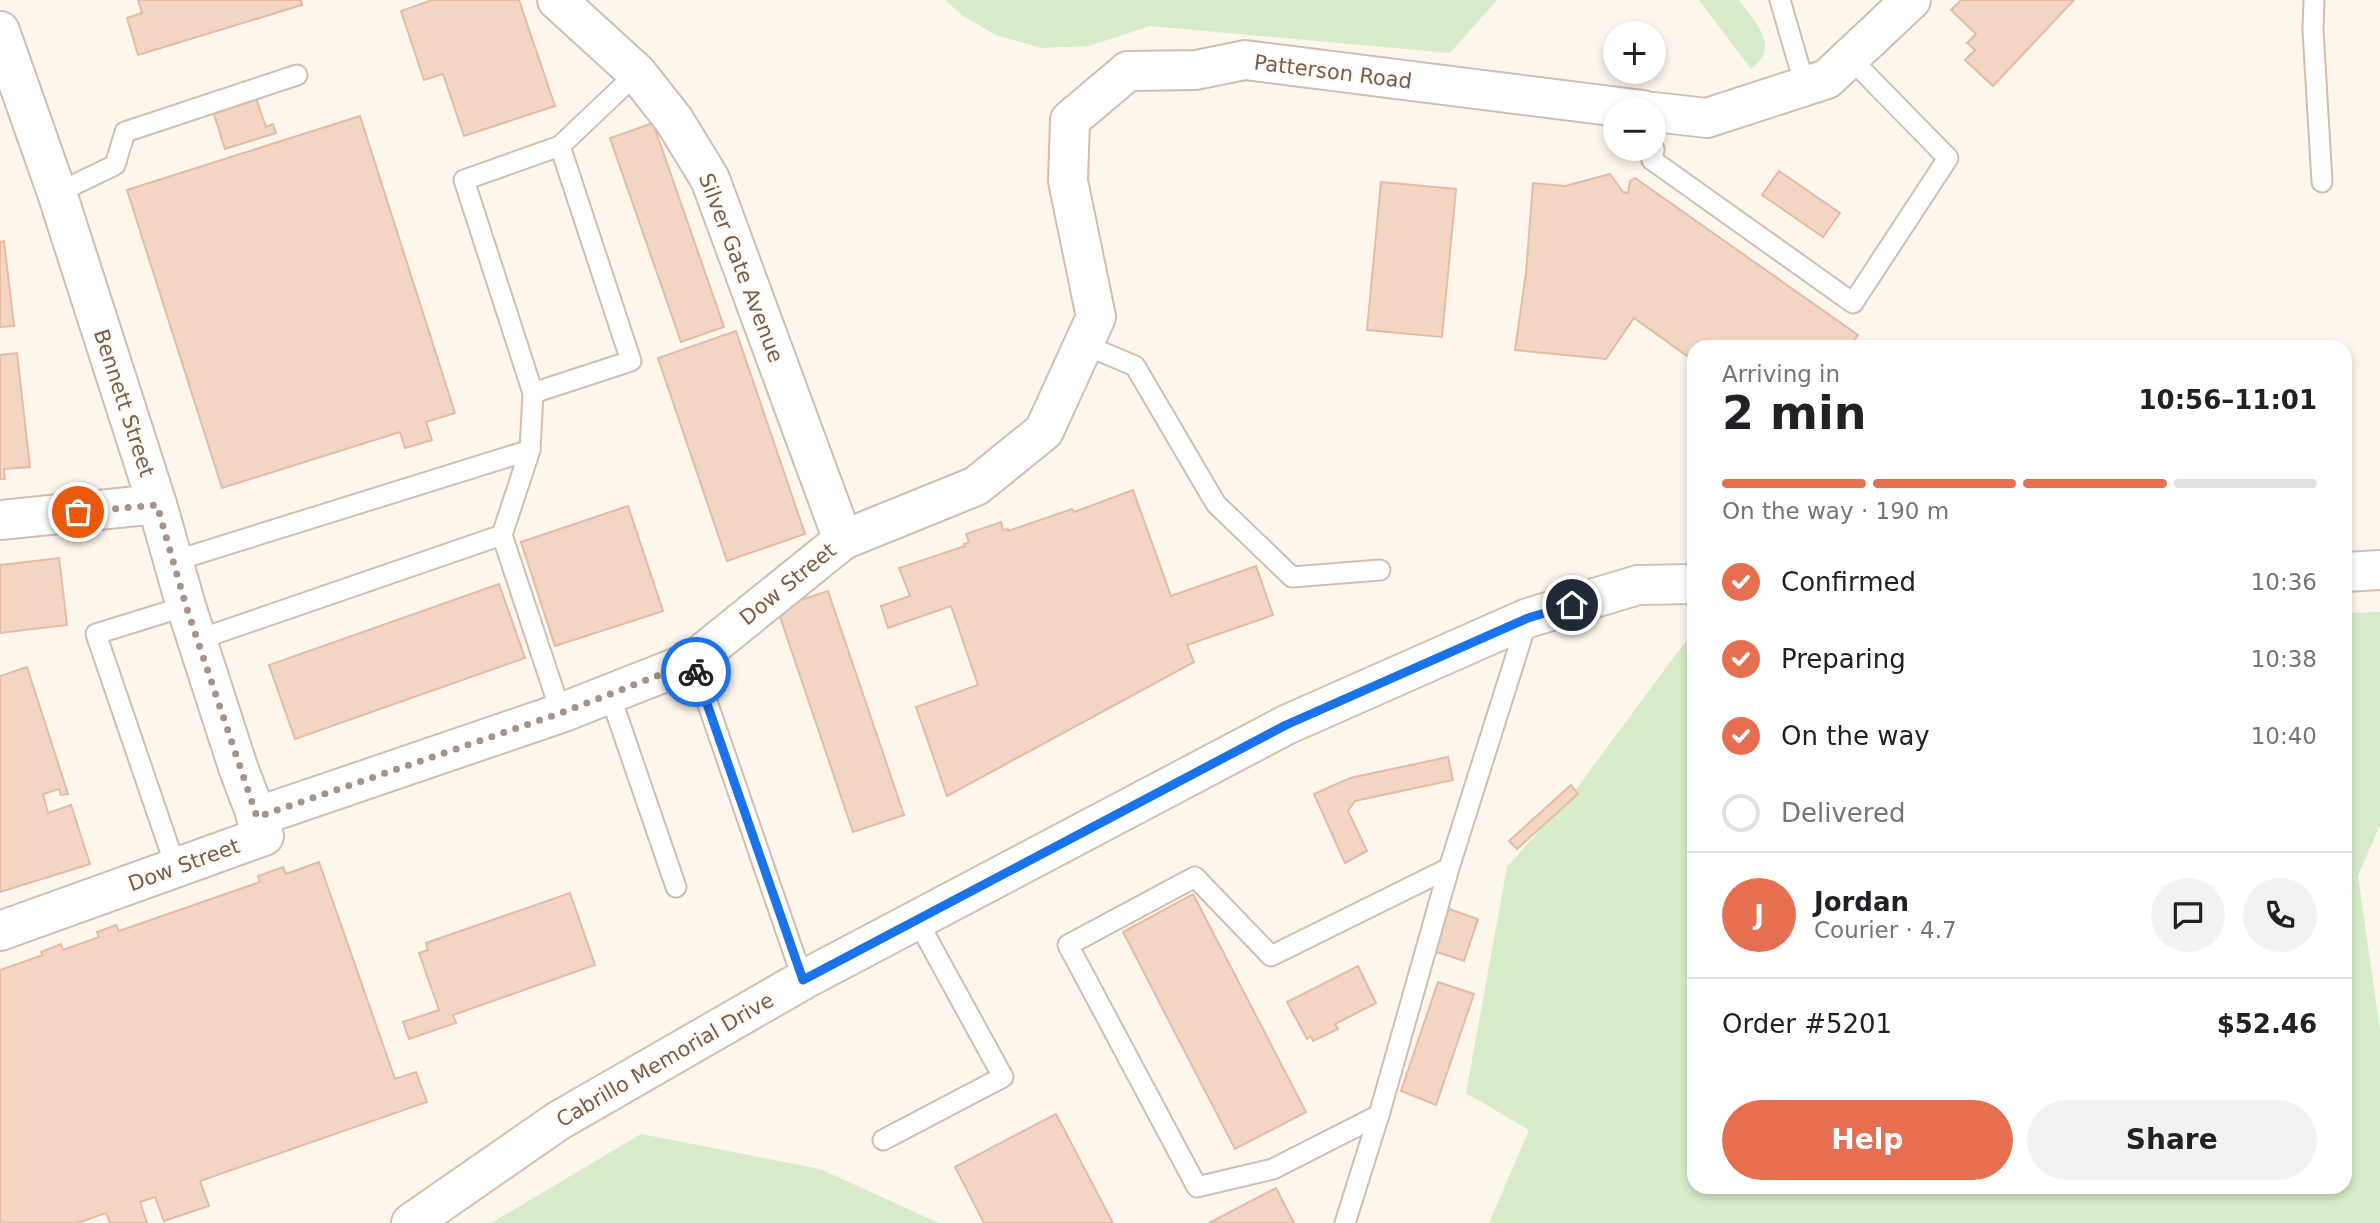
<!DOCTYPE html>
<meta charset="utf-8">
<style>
body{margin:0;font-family:"DejaVu Sans",sans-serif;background:#f2f2f2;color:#202124;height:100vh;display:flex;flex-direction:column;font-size:26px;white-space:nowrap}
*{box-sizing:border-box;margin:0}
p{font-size:23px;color:#757577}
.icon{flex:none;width:38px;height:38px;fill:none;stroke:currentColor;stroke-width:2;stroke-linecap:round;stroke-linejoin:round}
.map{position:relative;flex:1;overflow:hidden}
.side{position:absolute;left:1687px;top:340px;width:665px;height:854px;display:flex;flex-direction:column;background:#fff;border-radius:21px;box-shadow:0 4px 10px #0003}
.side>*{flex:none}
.controls{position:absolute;left:1603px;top:21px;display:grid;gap:14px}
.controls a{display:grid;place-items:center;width:63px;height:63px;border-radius:50%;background:#fff;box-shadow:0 4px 10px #0003;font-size:35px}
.pin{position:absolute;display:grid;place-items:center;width:60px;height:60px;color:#fff;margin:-30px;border:4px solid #fff;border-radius:50%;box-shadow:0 2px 7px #0007}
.courier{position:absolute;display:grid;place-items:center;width:70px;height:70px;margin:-35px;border:5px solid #1a73e8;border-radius:50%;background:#fff;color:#222;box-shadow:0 2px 9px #0007}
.overview em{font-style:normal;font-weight:800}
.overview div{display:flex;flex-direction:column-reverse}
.overview{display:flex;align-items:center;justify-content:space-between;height:119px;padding:0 35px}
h1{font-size:46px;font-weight:800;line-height:52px}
.bar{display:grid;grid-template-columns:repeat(4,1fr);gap:10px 7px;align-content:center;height:84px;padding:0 35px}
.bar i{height:9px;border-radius:5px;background:#e0e0e0}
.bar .active{background:#e76f51}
.bar p{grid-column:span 4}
.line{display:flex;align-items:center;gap:18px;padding:0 35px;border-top:2px solid #e0e0e0}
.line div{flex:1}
.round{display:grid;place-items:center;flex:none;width:74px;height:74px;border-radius:37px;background:#f2f2f2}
ol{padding:0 35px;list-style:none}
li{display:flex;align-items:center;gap:21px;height:77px}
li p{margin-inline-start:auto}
li .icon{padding:7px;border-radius:50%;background:#e76f51;color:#fff;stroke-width:4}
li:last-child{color:#757577}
li i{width:38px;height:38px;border:4px solid #e0e0e0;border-radius:50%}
.button{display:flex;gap:14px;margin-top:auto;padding:14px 35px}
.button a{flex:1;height:80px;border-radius:42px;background:#e76f51;color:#fff;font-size:28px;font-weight:800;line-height:80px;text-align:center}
.button a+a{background:#f2f2f2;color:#202124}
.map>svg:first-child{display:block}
</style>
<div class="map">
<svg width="2380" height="1223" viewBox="0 0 2380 1223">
<rect width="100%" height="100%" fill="#fdf6ec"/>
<g fill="#d8ecc9">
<polygon points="945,0 1497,0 1450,53 1150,26 1089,46 1041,48 996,35 963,16"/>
<path d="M1699,0H1739C1756,23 1781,47 1751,69Z"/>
<polygon points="2380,612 2380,825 2358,876 2380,1030 2380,1223 1489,1223 1529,1130 1466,1093 1507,867 1577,788 1685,642 1694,639 1694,1186 2345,1186 2345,613"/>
<polygon points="641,1134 820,1169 939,1223 491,1223"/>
</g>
<g fill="#f3d5c3" stroke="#e6bba3" stroke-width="2">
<polygon points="138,0 301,0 302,5 138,55 127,18 142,13"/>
<polygon points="432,0 519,0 555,106 464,136 443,74 424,80 401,11"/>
<polygon points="1961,0 2074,0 1993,86 1965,60 1975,50 1967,43 1976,34 1951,10"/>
<polygon points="254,92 266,127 273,124 276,133 225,149 211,105"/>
<polygon points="360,116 455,413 426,422 432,440 405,448 400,432 222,488 127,190"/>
<polygon points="653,123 724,327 681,342 610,138"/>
<polygon points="1779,171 1840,213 1823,237 1762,195"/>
<polygon points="1610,174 1623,192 1628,193 1630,181 1635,178 1858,335 1850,346 1694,346 1694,361 1634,318 1606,359 1515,350 1526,273 1533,183 1565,186"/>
<polygon points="1381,182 1456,189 1442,337 1367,330"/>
<polygon points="4,241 14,326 0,327 0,242"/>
<polygon points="736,331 805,534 727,561 658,358"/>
<polygon points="17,353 30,467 4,469 5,479 0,479 0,355"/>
<polygon points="1133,490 1171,596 1256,566 1273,615 1187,645 1194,662 947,796 916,707 978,685 951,606 888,628 881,606 910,596 899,568 965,546 964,544 969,542 966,534 1001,522 1003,530 1008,529 1008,531 1072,509 1074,512"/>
<polygon points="628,506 663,611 555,646 521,542"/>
<polygon points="59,558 67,625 0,633 0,565"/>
<polygon points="499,584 525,658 295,739 269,665"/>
<polygon points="828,591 904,815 853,832 777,608"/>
<polygon points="27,667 68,794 61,795 59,789 43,794 48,813 71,805 90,864 0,892 0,676"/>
<polygon points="1448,757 1453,780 1355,801 1348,811 1367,851 1345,863 1314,794 1350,778"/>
<polygon points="1571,785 1578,794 1517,849 1509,841"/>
<polygon points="319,862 395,1079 416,1072 427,1102 200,1181 209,1206 164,1221 155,1197 140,1202 147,1223 110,1223 106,1213 77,1223 0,1223 0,970 43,955 41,952 61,944 63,950 99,937 97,932 116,925 119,931 260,882 258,876 283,867 286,874"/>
<polygon points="570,893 595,965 453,1015 456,1023 409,1039 403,1022 439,1010 419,953 428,950 426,943"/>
<polygon points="1193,894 1306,1112 1235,1149 1123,932"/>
<polygon points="1449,909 1478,919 1464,961 1434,951"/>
<polygon points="1358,966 1376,1003 1335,1024 1338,1029 1313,1041 1311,1036 1307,1039 1287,1002"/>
<polygon points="1438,982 1474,994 1436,1105 1401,1091"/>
<polygon points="1056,1114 1113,1223 984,1223 955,1167"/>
<polygon points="1276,1188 1294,1223 1209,1223"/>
</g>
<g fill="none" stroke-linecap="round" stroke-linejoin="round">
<g stroke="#d1beb0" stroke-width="23">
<g id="lane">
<polyline points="1780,0 1805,86"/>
<polyline points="2314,0 2313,30 2322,182"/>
<polyline points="1654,149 1652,160 1853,303 1948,158 1850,58"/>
<polyline points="57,193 115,165 125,132 297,75"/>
<polyline points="1083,344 1135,366 1216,504 1292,577 1380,570"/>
<polyline points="533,393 631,361 560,146"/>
<polyline points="174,561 530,450"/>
<polyline points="197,640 502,535"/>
<polyline points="693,661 803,980"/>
<polyline points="610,695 676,887"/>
<polyline points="561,713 502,535 530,450 533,393 464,180 560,146 637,73"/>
<polyline points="176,868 96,634 186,606"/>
<polyline points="1379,1115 1273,1169 1197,1187 1068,945 1195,877 1271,956 1449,868"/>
<polyline points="883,1140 1003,1077 917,920"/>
<polyline points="1345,1223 1379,1115 1449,868 1528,618"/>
</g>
</g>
<g stroke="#d1beb0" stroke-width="42">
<g id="street">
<polyline points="557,0 637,73 674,120 710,179 843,540"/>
<polyline points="0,31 57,193 157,504 186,606 238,767 264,836 0,931"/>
<polyline points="1654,112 1707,118 1827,79 1911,0"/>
<polyline points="0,520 157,504"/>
<polyline points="256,817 561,713 693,661 843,540 976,486 1044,431 1096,317 1068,181 1070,120 1128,71 1196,70 1245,60 1643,110"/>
</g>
</g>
<g stroke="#d6c0b0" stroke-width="42">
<g id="secondary">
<polyline points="2345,572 2380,570"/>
<polyline points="411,1223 558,1121 803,980 1286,725 1528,618 1638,585 1694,584"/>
</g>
</g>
<use href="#lane" stroke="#fff" stroke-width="19"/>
<use href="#street" stroke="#fff" stroke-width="38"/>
<use href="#secondary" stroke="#fff" stroke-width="38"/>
</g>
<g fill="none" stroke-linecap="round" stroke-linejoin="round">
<polyline stroke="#a89285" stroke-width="7" stroke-dasharray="0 12.6" points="78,512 157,505 186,606 257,817 561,713 693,662 696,672"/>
<polyline stroke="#1a73e8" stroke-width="9" points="696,672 803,980 1286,725 1528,618 1572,605"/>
</g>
<g text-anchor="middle" stroke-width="5" stroke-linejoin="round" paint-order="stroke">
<g font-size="21" fill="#7a5c4d" stroke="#fffaf3">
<text transform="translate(1333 72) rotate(7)" y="7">Patterson Road</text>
<text transform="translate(741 268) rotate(69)" y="7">Silver Gate Avenue</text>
<text transform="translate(124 403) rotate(72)" y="7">Bennett Street</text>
<text transform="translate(788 584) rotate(-39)" y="7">Dow Street</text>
<text transform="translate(184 865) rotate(-20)" y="7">Dow Street</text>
<text transform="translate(665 1060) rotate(-30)" y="7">Cabrillo Memorial Drive</text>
</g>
</g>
</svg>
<div class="controls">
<a>+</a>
<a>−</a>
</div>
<div class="pin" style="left:78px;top:512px;background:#ea580c"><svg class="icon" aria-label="bag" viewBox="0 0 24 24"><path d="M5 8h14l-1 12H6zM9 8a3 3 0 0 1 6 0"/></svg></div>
<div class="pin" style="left:1572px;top:605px;background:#1f2937"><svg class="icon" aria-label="home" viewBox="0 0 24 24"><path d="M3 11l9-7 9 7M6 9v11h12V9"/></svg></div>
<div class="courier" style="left:696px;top:672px"><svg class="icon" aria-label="bike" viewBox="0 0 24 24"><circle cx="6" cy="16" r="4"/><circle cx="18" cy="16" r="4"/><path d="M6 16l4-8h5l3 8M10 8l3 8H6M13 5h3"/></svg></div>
<section class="side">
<div class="overview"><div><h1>2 min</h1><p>Arriving in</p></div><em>10:56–11:01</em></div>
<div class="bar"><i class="active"></i><i class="active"></i><i class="active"></i><i></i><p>On the way · 190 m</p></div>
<ol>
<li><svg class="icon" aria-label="check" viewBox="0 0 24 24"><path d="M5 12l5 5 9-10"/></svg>Confirmed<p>10:36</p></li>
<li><svg class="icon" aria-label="check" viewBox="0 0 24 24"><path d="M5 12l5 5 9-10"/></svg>Preparing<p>10:38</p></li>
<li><svg class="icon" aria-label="check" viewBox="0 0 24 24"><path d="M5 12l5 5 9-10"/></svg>On the way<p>10:40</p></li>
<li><i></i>Delivered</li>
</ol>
<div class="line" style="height:126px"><b class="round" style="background:#e76f51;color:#fff">J</b><div><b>Jordan</b><p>Courier · 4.7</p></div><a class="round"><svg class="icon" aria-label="chat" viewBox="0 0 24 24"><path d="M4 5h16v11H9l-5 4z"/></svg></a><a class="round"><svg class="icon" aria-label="phone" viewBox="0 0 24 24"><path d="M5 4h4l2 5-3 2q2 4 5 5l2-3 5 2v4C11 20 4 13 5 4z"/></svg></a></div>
<div class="line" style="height:91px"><div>Order #5201</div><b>$52.46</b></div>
<div class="button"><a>Help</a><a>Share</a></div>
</section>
</div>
